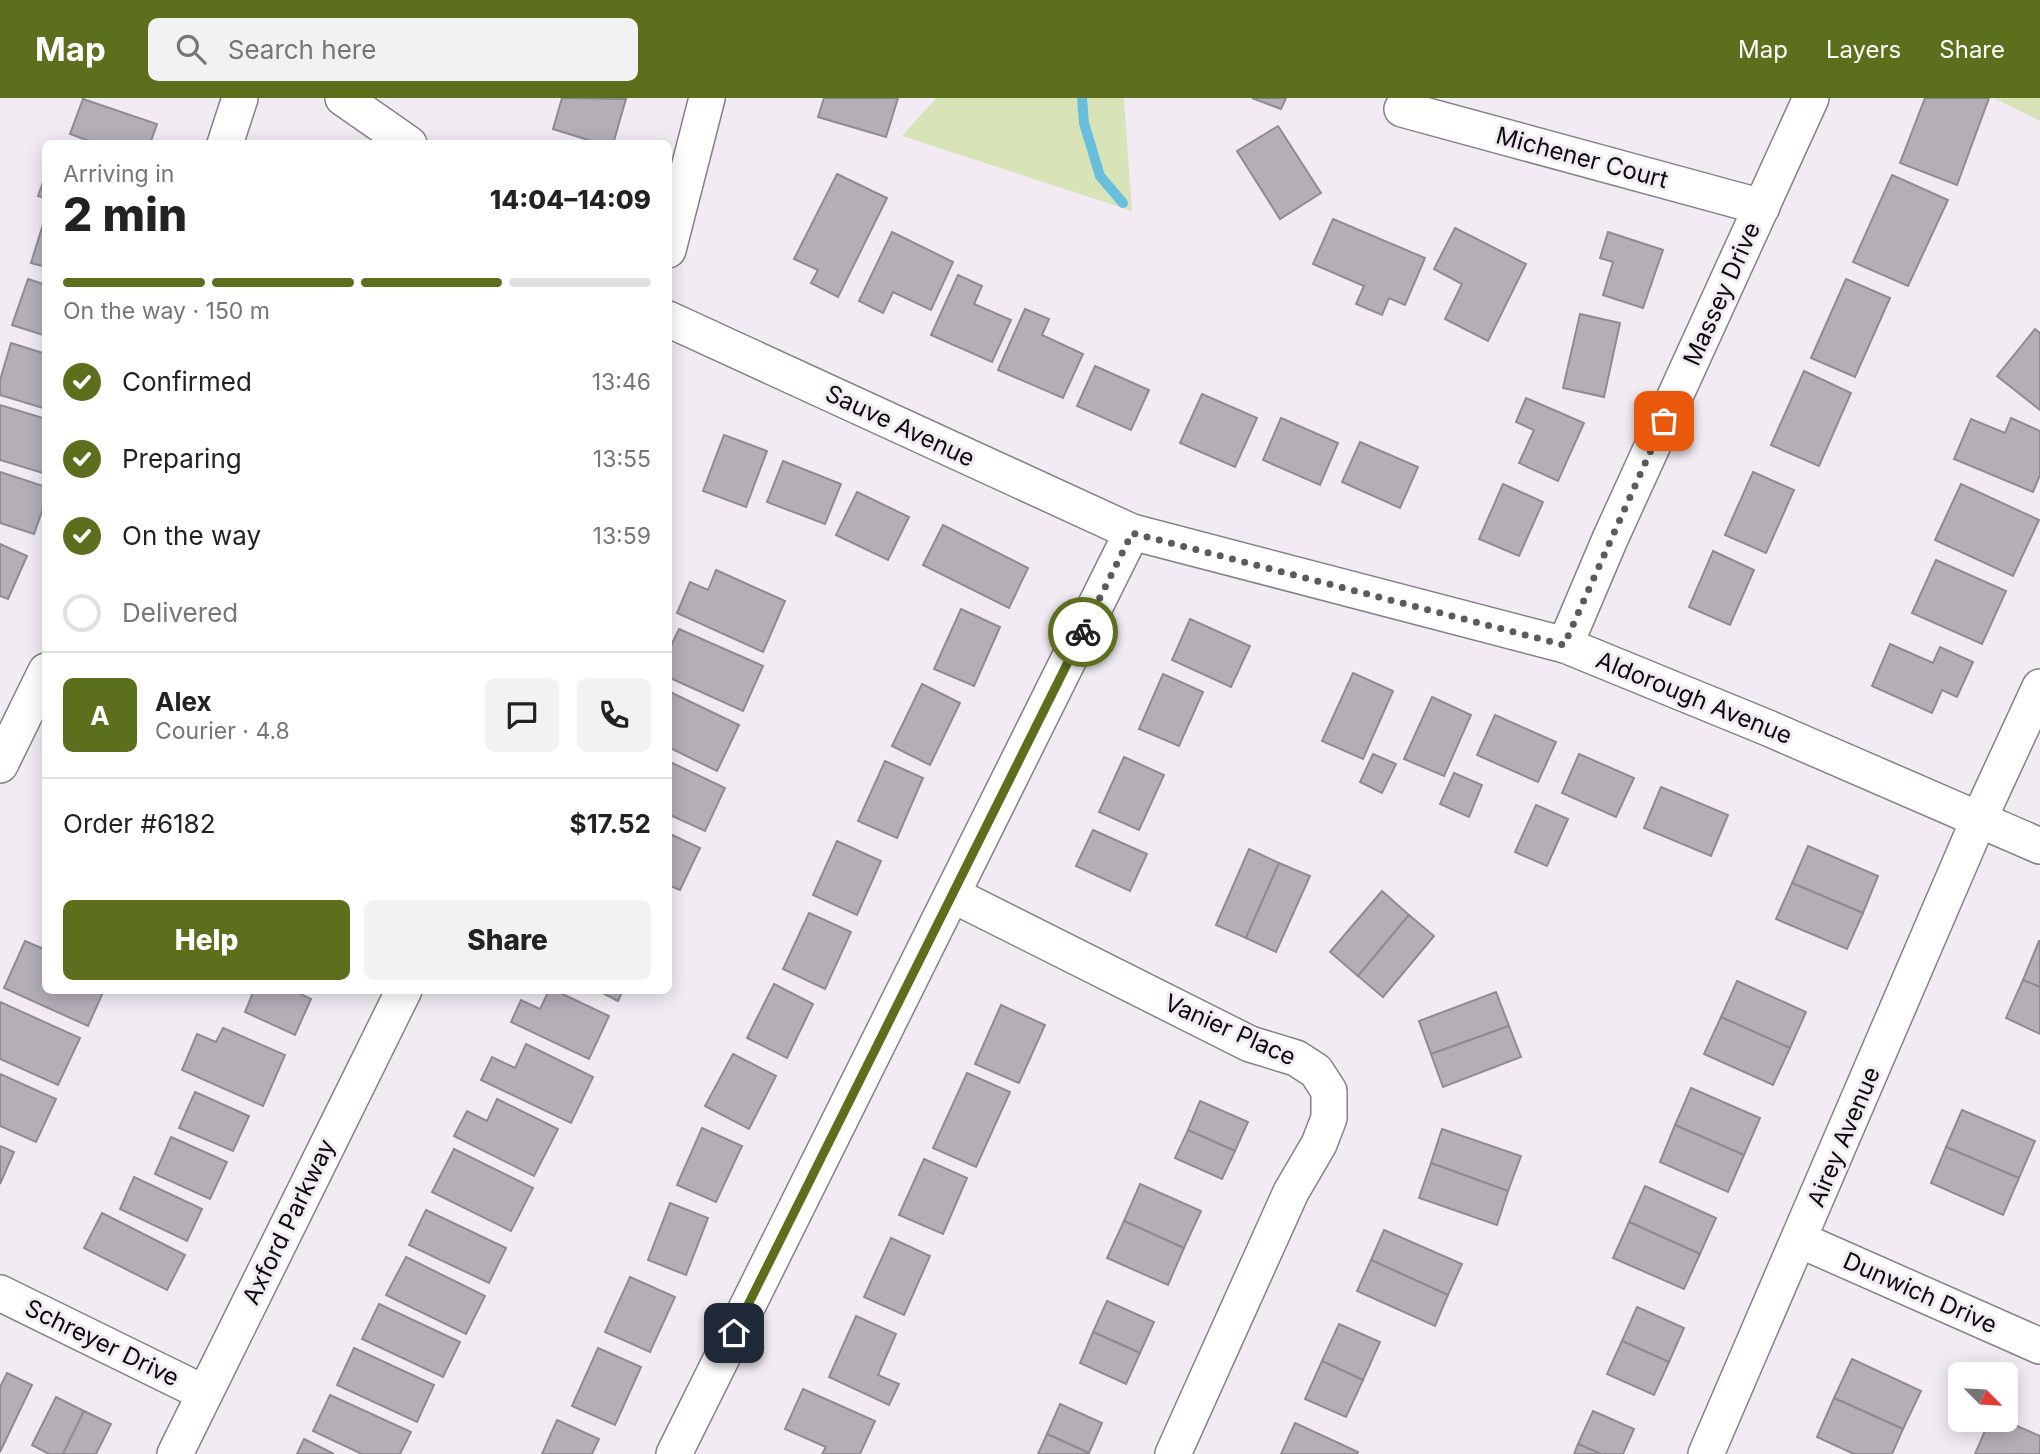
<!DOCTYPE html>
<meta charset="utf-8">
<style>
body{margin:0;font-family:Inter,sans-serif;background:#f2f2f2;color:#222;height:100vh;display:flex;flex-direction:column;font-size:26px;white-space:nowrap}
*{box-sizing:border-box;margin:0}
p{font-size:23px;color:#767676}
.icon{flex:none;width:38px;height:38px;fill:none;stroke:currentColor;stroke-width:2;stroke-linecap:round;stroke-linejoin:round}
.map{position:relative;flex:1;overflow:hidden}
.details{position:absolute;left:42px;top:42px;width:630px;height:854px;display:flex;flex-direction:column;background:#fff;border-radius:10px;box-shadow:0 4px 18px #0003}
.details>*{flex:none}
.needle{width:46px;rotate:114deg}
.controls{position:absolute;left:1948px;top:1264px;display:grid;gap:14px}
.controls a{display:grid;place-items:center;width:70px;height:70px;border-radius:10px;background:#fff;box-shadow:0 4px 18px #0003;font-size:35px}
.pin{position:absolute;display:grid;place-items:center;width:60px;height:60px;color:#fff;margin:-30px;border-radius:14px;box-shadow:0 4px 10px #0006}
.courier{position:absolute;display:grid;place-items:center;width:70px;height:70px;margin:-35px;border:5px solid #5b6f1d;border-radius:50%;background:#fff;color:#222;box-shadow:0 2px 9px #0007}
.headline em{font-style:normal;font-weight:800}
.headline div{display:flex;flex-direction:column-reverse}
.headline{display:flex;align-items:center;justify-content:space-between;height:119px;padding:0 21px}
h1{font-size:46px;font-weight:800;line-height:52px}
.bar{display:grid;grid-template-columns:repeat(4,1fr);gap:10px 7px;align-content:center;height:84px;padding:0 21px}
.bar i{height:9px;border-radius:5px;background:#e0e0e0}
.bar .active{background:#5b6f1d}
.bar p{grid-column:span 4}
.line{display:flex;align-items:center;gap:18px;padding:0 21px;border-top:2px solid #e0e0e0}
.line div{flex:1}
.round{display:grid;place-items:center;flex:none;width:74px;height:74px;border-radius:10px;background:#f2f2f2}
ol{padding:0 21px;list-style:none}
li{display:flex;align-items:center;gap:21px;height:77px}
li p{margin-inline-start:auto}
li .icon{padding:7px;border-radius:50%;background:#5b6f1d;color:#fff;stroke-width:4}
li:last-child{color:#767676}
li i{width:38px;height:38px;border:4px solid #e0e0e0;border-radius:50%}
.action{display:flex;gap:14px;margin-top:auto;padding:14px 21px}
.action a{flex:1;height:80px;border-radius:10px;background:#5b6f1d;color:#fff;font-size:28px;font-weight:800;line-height:80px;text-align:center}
.action a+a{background:#f2f2f2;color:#222}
header{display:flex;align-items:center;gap:42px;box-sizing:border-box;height:98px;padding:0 35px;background:#5b6f1d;color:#fff}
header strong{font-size:33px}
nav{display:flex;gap:38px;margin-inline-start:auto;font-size:24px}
.search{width:490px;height:63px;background:#f2f2f2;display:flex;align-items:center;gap:18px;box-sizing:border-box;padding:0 24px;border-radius:10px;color:#767676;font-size:26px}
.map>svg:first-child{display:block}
</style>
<header>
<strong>Map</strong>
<div class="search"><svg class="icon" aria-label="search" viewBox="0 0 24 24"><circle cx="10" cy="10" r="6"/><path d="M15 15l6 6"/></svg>Search here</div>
<nav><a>Map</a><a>Layers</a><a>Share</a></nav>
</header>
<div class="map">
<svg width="2040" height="1356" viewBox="0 0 2040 1356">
<rect width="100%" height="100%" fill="#f2ebf4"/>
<g fill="#d8e4b8">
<polygon points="936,0 1124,0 1132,113 902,38"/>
<polygon points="1994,0 2040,0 2040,23"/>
</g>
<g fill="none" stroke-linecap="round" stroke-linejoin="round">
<polyline stroke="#67bedd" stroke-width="10" points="1082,0 1084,25 1100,78 1123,105"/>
</g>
<g fill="#b4aeb7" stroke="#908a92" stroke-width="2">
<polygon points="562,0 626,1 613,46 601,46 553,31"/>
<polygon points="824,0 898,0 886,39 818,19"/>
<polygon points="1252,0 1286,0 1281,11"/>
<polygon points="1925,0 1989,0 1957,87 1900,65"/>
<polygon points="83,1 157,26 150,46 97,46 70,36"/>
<polygon points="1278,28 1321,95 1280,121 1237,53"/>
<polygon points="46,76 46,100 38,98"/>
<polygon points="837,76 887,100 838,199 811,185 818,172 794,161"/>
<polygon points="1892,77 1948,102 1908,188 1853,164"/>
<polygon points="45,120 46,120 46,169 31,165"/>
<polygon points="1333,121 1425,160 1405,207 1389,200 1382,217 1356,206 1364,188 1313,166"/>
<polygon points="1455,130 1526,166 1488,243 1445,221 1462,186 1434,171"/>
<polygon points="892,134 953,164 931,212 893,194 883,215 859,203"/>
<polygon points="1608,134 1663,152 1643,210 1603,197 1613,164 1600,160"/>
<polygon points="958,177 982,188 974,206 1011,222 992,264 931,237"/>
<polygon points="28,181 46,187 46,238 12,227"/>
<polygon points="1846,181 1890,200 1855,279 1811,260"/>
<polygon points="1025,211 1049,221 1042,237 1083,256 1063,300 998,272"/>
<polygon points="1580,216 1620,225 1604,299 1563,290"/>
<polygon points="2035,231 2040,235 2040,312 1997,278"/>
<polygon points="11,245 46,256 46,311 0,297 0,282"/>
<polygon points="1095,268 1149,292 1131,332 1077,308"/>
<polygon points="1804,273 1851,295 1819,368 1771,347"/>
<polygon points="1202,296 1257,320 1235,369 1180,345"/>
<polygon points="1526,300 1584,325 1558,383 1519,365 1534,332 1516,324"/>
<polygon points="0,307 46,321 46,376 0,362"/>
<polygon points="1281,320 1338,345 1320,387 1263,362"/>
<polygon points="2011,320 2040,333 2040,377 2033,394 1954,361 1971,321 2005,335"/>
<polygon points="724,337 767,353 746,409 703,393"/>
<polygon points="1360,344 1418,369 1400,410 1342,384"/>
<polygon points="783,363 841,386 825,426 767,404"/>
<polygon points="0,374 46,389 46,402 34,436 0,425"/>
<polygon points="1753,374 1794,392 1766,455 1725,437"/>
<polygon points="1503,386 1543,404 1519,458 1479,441"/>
<polygon points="1961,386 2039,422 2013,478 1935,442"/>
<polygon points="857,394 909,419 888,462 836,437"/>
<polygon points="943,427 1028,470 1009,510 923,467"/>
<polygon points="0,446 27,458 8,501 0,498"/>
<polygon points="1713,453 1754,472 1730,527 1689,509"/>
<polygon points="1936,462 2006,493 1982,546 1912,515"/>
<polygon points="716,472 785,503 763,554 677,515 690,484 708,492"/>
<polygon points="961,511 1000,529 974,588 934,571"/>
<polygon points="1190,521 1250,548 1231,589 1172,562"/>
<polygon points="679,531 763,568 743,613 668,579 668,554"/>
<polygon points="1890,546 1933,565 1940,549 1973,564 1957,599 1942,592 1932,615 1872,588"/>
<polygon points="1353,575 1393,593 1363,661 1322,643"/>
<polygon points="1163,576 1203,594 1179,648 1139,631"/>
<polygon points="922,586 960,605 930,667 892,648"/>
<polygon points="668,593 739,627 717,673 668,649"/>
<polygon points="1432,599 1471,617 1444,678 1404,661"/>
<polygon points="1495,617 1556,644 1538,684 1477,657"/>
<polygon points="1373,656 1396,666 1382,695 1360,684"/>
<polygon points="1579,656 1634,680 1616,719 1562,695"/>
<polygon points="1124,659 1164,677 1139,732 1099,714"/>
<polygon points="668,663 725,690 705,733 668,716"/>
<polygon points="885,663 923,680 897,740 858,723"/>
<polygon points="1454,675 1482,687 1469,719 1440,706"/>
<polygon points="1661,689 1728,717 1711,758 1644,730"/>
<polygon points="1536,707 1568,721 1547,768 1515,754"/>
<polygon points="1093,732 1147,756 1130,793 1076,768"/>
<polygon points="668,735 700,750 680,792 668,787"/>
<polygon points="837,743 881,763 857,817 813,797"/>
<polygon points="1808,748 1878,778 1863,815 1792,785"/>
<polygon points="1249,751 1279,765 1246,840 1216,827"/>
<polygon points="1279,765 1310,778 1276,854 1246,840"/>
<polygon points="1792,785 1863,815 1847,851 1776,821"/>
<polygon points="1382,793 1409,817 1358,878 1330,854"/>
<polygon points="809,815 851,834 825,891 783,871"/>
<polygon points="1409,817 1434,838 1383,899 1358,878"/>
<polygon points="25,843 46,852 46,892 104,892 88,928 4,890"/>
<polygon points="2039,843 2040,843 2040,889 2023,882"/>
<polygon points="2023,882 2040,889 2040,936 2006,920"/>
<polygon points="1737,883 1806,914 1790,950 1721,919"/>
<polygon points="774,886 813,906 787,960 747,940"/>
<polygon points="254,892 292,892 311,901 295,937 245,914"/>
<polygon points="549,892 554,892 609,918 589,961 511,924 521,902 540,911"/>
<polygon points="597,892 623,892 618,903"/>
<polygon points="1496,894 1509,928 1431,956 1419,923"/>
<polygon points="0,904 80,940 58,987 0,961"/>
<polygon points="1001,907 1045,927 1019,985 975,966"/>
<polygon points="1721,919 1790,950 1773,987 1704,956"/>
<polygon points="1509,928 1521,959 1443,989 1431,956"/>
<polygon points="223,930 285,957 263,1008 182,972 197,936 216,944"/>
<polygon points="526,946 593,979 571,1025 481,982 492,959 515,970"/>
<polygon points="733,956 776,978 749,1031 705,1008"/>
<polygon points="967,975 1010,994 976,1069 933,1050"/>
<polygon points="0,976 56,1001 36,1044 0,1028"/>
<polygon points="1691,990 1760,1020 1744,1057 1675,1027"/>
<polygon points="195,994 249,1018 233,1053 179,1030"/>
<polygon points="497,1001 558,1031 534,1078 454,1038 467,1013 487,1023"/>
<polygon points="1200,1003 1248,1024 1235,1053 1188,1032"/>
<polygon points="1962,1012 2035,1043 2019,1080 1946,1049"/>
<polygon points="1675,1027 1744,1057 1728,1094 1660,1064"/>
<polygon points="702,1030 742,1048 716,1104 677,1087"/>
<polygon points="1442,1031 1521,1058 1508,1093 1431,1065"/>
<polygon points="1188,1032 1235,1053 1222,1081 1175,1060"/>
<polygon points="171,1039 227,1064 210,1101 155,1076"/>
<polygon points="0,1048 14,1054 0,1086"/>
<polygon points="1946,1049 2019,1080 2003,1117 1931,1085"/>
<polygon points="454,1051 533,1090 511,1133 432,1094"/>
<polygon points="924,1061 967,1080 943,1136 899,1117"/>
<polygon points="1431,1065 1508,1093 1497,1127 1419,1100"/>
<polygon points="134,1079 202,1111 187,1143 120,1111"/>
<polygon points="1140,1086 1201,1113 1184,1150 1124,1123"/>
<polygon points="1645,1088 1716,1120 1700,1156 1629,1124"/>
<polygon points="670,1105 708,1120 686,1177 648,1162"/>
<polygon points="426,1112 506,1150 489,1185 409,1147"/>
<polygon points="102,1115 185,1157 167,1192 84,1150"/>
<polygon points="1124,1123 1184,1150 1168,1187 1107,1160"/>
<polygon points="1629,1124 1700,1156 1684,1191 1613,1160"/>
<polygon points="1384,1132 1462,1166 1448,1197 1371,1162"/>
<polygon points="891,1140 930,1158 904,1217 864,1199"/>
<polygon points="406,1159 485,1198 466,1236 386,1197"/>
<polygon points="1371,1162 1448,1197 1435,1228 1357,1193"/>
<polygon points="630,1179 675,1199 650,1254 605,1234"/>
<polygon points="1107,1203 1154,1224 1140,1255 1093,1234"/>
<polygon points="379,1206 460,1244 443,1279 362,1241"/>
<polygon points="1637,1209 1684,1230 1669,1264 1622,1243"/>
<polygon points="856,1218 896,1236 878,1277 899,1286 889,1307 829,1279"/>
<polygon points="1339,1226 1380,1244 1363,1282 1322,1263"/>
<polygon points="1093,1234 1140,1255 1126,1286 1080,1265"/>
<polygon points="1622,1243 1669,1264 1654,1297 1607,1276"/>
<polygon points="354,1250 434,1287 417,1324 337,1287"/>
<polygon points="598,1250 641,1269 615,1327 572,1308"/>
<polygon points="1852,1261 1921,1293 1903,1331 1834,1300"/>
<polygon points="1322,1263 1363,1282 1346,1319 1305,1301"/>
<polygon points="7,1275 32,1287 0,1354 0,1289"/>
<polygon points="803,1291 875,1323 860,1356 822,1356 826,1349 785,1331"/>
<polygon points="330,1297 411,1334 400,1356 362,1356 313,1333"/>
<polygon points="56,1299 84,1313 63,1356 49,1356 32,1347"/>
<polygon points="1834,1300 1903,1331 1892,1356 1854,1356 1817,1339"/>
<polygon points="1060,1306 1102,1325 1089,1355 1047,1336"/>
<polygon points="84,1313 111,1326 96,1356 63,1356"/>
<polygon points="1593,1313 1634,1331 1623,1356 1601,1356 1578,1346"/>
<polygon points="1990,1321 2001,1321 2040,1338 2040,1356 1975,1356"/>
<polygon points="557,1322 599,1341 592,1356 542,1356"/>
<polygon points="1295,1325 1358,1354 1357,1356 1281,1356"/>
<polygon points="1047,1336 1089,1355 1089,1356 1038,1356"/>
<polygon points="304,1341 334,1356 297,1356"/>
<polygon points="1578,1346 1601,1356 1574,1356"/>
</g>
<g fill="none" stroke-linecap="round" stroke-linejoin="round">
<g stroke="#868088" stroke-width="38">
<g id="street">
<polyline points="343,0 409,46"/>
<polyline points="1402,11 1762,109"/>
<polyline points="225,46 240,0"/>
<polyline points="668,152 707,0"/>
<polyline points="668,221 1132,434 1565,547 1768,630 2040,748"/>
<polyline points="1565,547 1610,441 1811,0"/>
<polyline points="0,667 46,573"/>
<polyline points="953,797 1250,946 1296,960 1316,973 1329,993 1329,1020 1319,1046 1291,1094 1173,1356"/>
<polyline points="1800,1142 2040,1248"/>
<polyline points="0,1195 204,1295"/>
<polyline points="175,1356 404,892"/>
<polyline points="674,1356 1132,434"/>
<polyline points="1706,1356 1979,721 2040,589"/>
</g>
</g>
<use href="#street" stroke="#fff" stroke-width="35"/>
</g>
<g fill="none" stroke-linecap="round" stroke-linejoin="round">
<polyline stroke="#5d595e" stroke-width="7" stroke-dasharray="0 12.6" points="1083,534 1132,435 1564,547 1664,323"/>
<polyline stroke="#5b6f1d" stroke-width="9" points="734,1235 1083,534"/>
</g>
<g text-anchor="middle" stroke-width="6" stroke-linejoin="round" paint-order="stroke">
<g font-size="24" fill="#0d0b0e" stroke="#f2ebf4">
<text transform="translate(1582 60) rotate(15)" y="8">Michener Court</text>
<text transform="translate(1722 196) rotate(-66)" y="8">Massey Drive</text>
<text transform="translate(900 328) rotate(25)" y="8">Sauve Avenue</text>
<text transform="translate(1694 600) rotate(22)" y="8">Aldorough Avenue</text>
<text transform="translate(1230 932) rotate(24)" y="8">Vanier Place</text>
<text transform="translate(1844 1039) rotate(-67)" y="8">Airey Avenue</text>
<text transform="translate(289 1124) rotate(-64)" y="8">Axford Parkway</text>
<text transform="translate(1920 1195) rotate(24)" y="8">Dunwich Drive</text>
<text transform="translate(102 1245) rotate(26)" y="8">Schreyer Drive</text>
</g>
</g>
</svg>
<div class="controls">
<a><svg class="needle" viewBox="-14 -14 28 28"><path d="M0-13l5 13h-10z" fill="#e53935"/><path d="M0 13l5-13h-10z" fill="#767676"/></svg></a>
</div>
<div class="pin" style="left:1664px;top:323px;background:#ea580c"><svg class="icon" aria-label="bag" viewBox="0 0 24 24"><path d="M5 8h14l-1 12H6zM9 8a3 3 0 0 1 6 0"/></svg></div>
<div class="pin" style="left:734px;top:1235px;background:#1f2937"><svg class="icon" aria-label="home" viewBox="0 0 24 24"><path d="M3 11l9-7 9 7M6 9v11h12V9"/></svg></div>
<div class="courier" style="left:1083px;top:534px"><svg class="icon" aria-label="bike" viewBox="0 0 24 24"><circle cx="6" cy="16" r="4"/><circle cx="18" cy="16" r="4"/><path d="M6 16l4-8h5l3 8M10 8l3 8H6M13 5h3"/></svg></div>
<section class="details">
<div class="headline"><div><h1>2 min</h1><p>Arriving in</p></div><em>14:04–14:09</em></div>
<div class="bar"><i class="active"></i><i class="active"></i><i class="active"></i><i></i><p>On the way · 150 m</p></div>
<ol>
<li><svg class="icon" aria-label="check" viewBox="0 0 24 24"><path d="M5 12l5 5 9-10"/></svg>Confirmed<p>13:46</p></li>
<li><svg class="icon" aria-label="check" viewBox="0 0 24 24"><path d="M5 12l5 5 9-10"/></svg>Preparing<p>13:55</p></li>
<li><svg class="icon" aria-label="check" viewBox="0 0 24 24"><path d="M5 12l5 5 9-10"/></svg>On the way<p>13:59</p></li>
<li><i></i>Delivered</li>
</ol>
<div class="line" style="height:126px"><b class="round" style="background:#5b6f1d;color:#fff">A</b><div><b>Alex</b><p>Courier · 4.8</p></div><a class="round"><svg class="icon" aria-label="chat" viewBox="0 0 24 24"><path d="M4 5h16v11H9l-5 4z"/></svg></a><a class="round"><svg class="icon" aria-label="phone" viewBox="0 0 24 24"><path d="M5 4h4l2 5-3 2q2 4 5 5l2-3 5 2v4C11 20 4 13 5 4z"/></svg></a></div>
<div class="line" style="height:91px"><div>Order #6182</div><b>$17.52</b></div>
<div class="action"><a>Help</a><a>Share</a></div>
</section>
</div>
